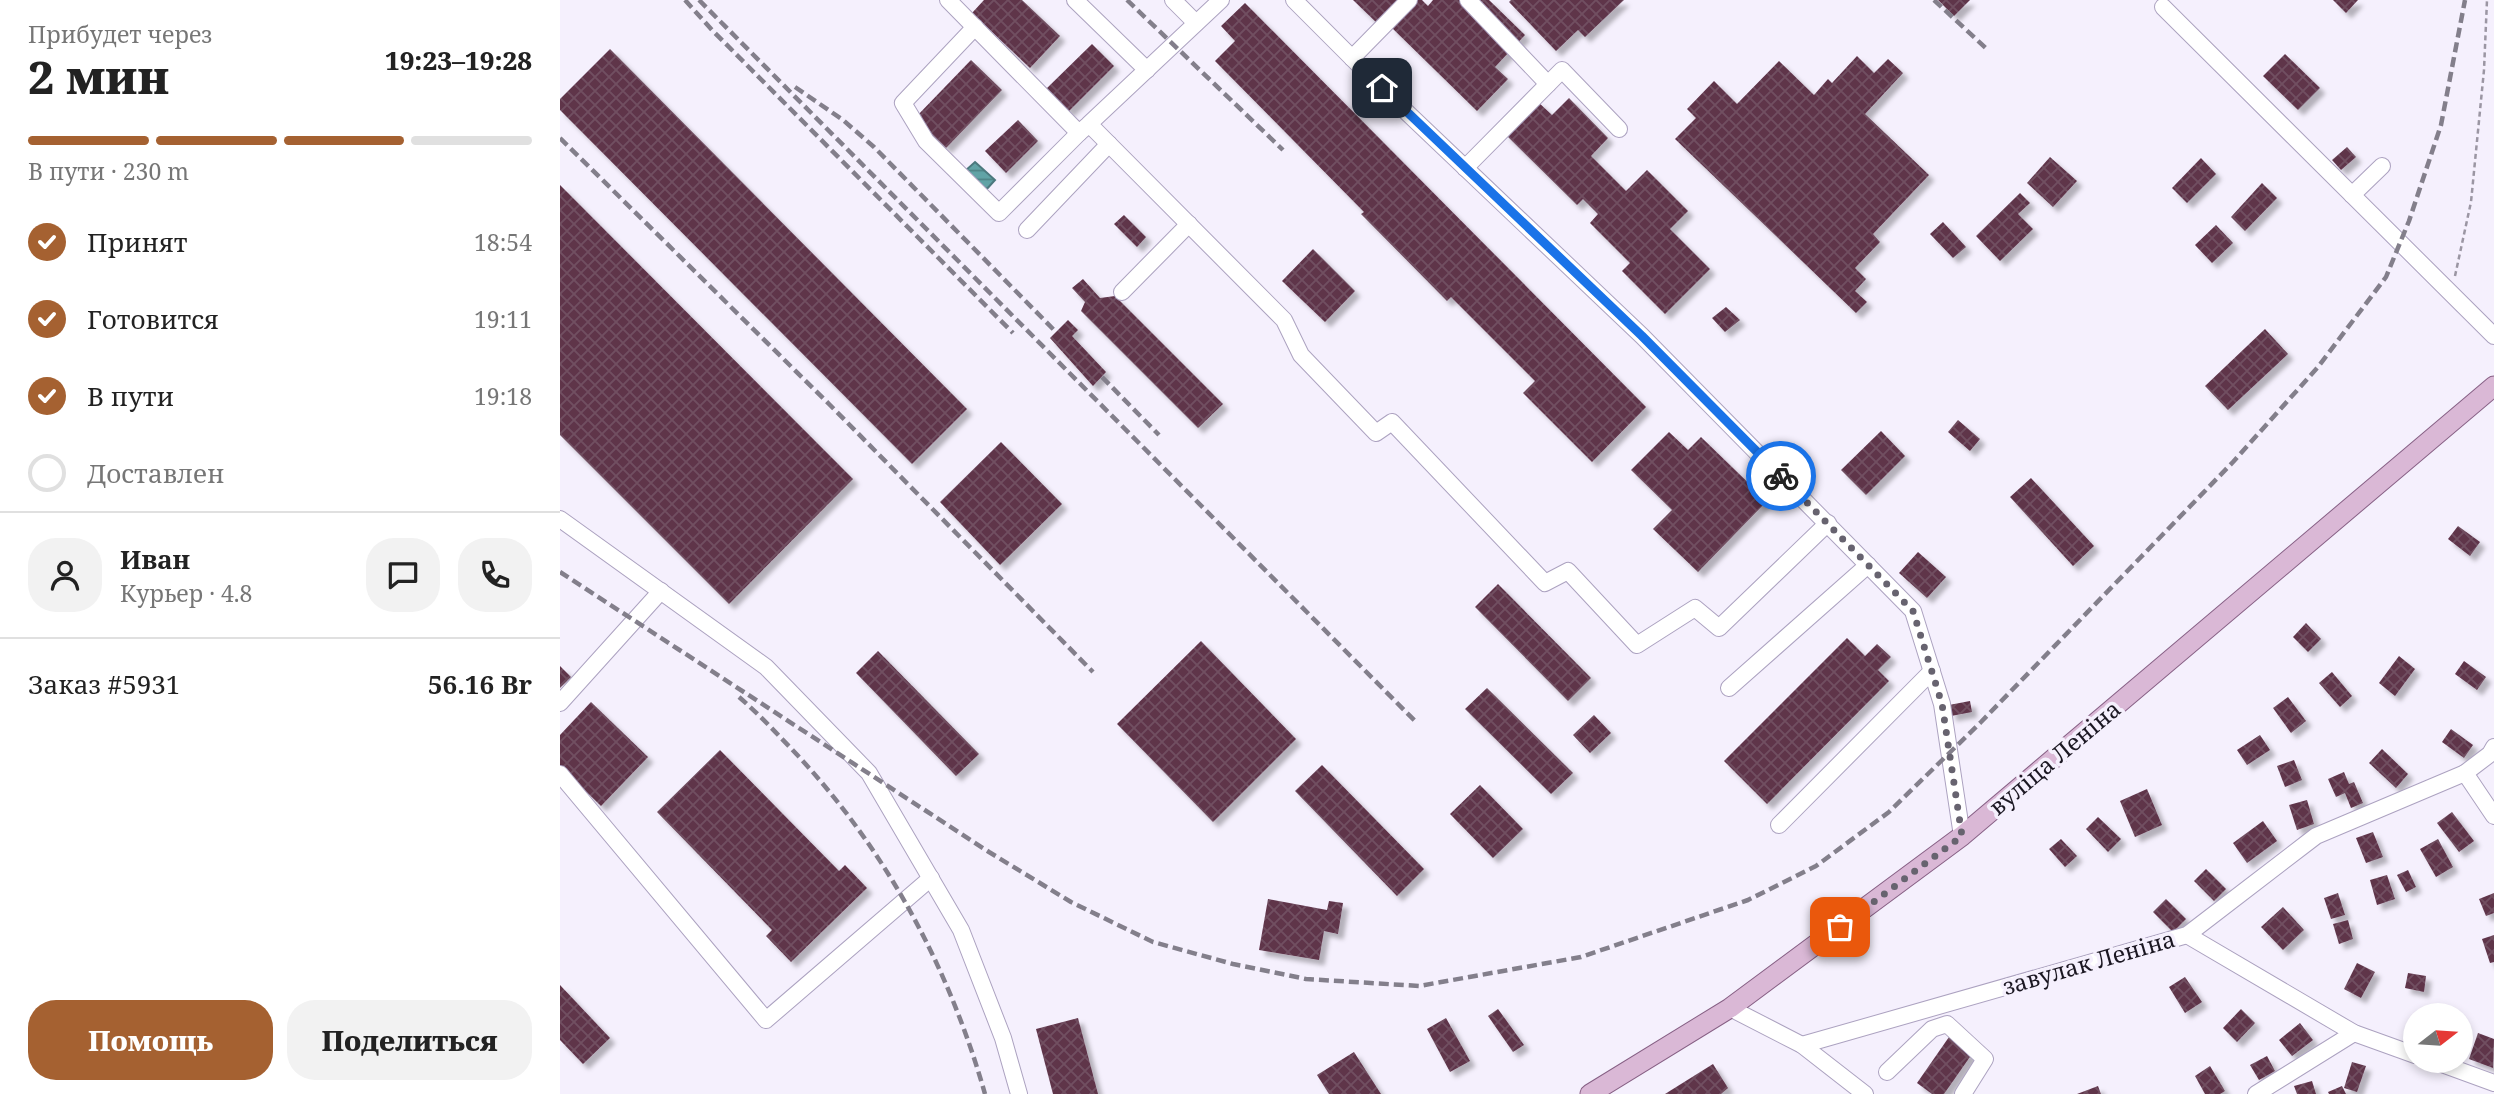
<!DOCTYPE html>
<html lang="ru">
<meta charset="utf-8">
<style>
body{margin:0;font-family:"Noto Serif",serif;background:#f2f2f2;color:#222;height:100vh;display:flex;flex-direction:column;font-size:26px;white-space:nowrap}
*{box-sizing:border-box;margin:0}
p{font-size:23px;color:#767676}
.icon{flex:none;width:38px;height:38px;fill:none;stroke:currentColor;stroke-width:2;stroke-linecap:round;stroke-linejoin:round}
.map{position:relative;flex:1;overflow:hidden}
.side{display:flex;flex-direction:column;background:#fff;width:560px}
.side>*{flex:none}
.needle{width:46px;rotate:73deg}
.buttons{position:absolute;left:1843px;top:1003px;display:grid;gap:14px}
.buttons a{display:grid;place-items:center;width:70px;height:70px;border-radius:50%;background:#fff;box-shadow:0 4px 10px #0003;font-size:35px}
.pin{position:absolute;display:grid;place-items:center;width:60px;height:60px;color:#fff;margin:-30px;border-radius:14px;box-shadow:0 4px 10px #0006}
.courier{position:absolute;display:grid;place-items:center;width:70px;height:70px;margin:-35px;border:5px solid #1a73e8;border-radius:50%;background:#fff;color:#222;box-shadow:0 2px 9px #0007}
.head em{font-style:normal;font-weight:800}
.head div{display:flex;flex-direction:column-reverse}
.head{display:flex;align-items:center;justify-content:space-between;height:119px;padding:0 28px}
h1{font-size:46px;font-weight:800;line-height:52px}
.bar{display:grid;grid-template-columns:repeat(4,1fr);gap:10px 7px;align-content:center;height:84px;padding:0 28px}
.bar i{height:9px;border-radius:5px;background:#e0e0e0}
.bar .selected{background:#a56131}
.bar p{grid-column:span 4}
.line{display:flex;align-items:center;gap:18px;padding:0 28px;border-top:2px solid #e0e0e0}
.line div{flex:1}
.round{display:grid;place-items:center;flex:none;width:74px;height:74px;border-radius:28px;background:#f2f2f2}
ol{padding:0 28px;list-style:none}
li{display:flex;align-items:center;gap:21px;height:77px}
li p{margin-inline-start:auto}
li .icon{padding:7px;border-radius:50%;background:#a56131;color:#fff;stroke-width:4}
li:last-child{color:#767676}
li i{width:38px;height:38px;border:4px solid #e0e0e0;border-radius:50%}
.action{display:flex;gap:14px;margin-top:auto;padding:14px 28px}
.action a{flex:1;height:80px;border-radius:28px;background:#a56131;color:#fff;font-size:28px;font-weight:800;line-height:80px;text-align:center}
.action a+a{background:#f2f2f2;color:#222}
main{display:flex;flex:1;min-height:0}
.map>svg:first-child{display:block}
</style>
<main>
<section class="side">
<div class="head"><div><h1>2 мин</h1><p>Прибудет через</p></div><em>19:23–19:28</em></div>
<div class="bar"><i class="selected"></i><i class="selected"></i><i class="selected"></i><i></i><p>В пути · 230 m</p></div>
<ol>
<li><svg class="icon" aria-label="check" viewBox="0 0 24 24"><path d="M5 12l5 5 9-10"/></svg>Принят<p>18:54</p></li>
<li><svg class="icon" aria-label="check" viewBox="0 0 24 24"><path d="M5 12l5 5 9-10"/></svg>Готовится<p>19:11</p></li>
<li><svg class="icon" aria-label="check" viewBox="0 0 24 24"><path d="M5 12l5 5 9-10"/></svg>В пути<p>19:18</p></li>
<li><i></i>Доставлен</li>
</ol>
<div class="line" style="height:126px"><a class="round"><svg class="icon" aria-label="person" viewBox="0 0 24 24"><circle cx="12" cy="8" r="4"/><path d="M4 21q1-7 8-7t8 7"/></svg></a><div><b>Иван</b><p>Курьер · 4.8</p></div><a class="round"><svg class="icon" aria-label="chat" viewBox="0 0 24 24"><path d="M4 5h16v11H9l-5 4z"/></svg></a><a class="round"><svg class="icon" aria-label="phone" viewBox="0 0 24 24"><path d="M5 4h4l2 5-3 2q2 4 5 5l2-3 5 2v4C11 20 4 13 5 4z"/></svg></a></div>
<div class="line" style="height:91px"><div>Заказ #5931</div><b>56.16 Br</b></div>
<div class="action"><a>Помощь</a><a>Поделиться</a></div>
</section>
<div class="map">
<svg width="1934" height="1094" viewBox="0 0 1934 1094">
<defs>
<pattern id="water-rules" width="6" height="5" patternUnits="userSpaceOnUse" patternTransform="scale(1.75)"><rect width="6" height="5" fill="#61a3a6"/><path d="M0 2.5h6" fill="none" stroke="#4f8487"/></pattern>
<pattern id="building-cross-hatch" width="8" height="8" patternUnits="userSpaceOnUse" patternTransform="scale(1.75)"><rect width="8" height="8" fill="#5f344a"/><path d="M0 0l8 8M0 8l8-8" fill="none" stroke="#714f61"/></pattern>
<filter id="shadow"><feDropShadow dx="5.5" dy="5.5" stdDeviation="2" flood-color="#0004"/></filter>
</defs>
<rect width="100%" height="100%" fill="#f5f0fd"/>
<polygon fill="url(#water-rules)" stroke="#4c797e" stroke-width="2" points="415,162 435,180 425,191 405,171"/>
<g fill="url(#building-cross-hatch)" filter="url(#shadow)">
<polygon points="424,0 462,0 500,36 470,68 412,13"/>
<polygon points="793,0 844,0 819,25"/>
<polygon points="855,0 862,0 868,6 873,0 929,0 965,35 935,67 948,79 917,111 830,26"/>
<polygon points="951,0 1064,0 1025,37 1018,30 996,51 949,2"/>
<polygon points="1378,0 1410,0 1394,16"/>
<polygon points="1773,0 1798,0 1786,13"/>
<polygon points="685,3 1086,407 1032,462 963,393 975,381 891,297 887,301 801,214 804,212 655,61 675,41 661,26"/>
<polygon points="532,44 554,66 508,112 486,89"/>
<polygon points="50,49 407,409 352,464 0,110 0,99"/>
<polygon points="1725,54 1760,88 1738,110 1703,76"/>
<polygon points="1297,56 1314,73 1328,59 1343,73 1305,114 1369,175 1313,234 1320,242 1295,268 1306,279 1295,291 1307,302 1296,313 1115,139 1136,118 1127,109 1154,81 1177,104 1219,61 1254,95 1268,79 1272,83"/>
<polygon points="411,60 442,90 386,148 355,118"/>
<polygon points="1009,98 1048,138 1031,156 1066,191 1087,170 1128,211 1110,229 1150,269 1105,314 1062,271 1070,263 1030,223 1038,214 1023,199 1017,205 944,133 977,101 992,115"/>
<polygon points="458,120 478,141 446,173 425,151"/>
<polygon points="1787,147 1796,157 1781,170 1772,160"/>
<polygon points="1490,157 1517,181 1493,207 1467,183"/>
<polygon points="1641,158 1656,174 1627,203 1612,188"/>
<polygon points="1702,183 1717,198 1685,231 1671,217"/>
<polygon points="0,185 293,479 169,604 0,435"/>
<polygon points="1460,193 1470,203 1458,214 1473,229 1440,261 1416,236"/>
<polygon points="564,215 586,237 577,247 554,224"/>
<polygon points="1383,222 1406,247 1393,258 1370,234"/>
<polygon points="1656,225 1673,243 1652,263 1635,245"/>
<polygon points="753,249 795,291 765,322 722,281"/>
<polygon points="523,279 540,298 555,296 663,404 638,428 521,311 525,302 512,288"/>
<polygon points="1166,307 1180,320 1165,332 1152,318"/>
<polygon points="508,320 518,330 512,336 546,372 533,386 490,338"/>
<polygon points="1705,329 1728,354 1668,410 1645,386"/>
<polygon points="1398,420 1420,439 1410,451 1388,432"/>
<polygon points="1321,431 1345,456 1306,495 1281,470"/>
<polygon points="1109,432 1128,450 1141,437 1207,501 1138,572 1093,529 1112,510 1071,470"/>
<polygon points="441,442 502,504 440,565 380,502"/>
<polygon points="1471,478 1534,546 1513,566 1450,497"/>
<polygon points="1898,526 1920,542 1910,556 1888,539"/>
<polygon points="1358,552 1386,577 1367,598 1339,573"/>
<polygon points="938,584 1031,678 1008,701 915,607"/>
<polygon points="1746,623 1761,639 1748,652 1733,637"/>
<polygon points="1287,638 1305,656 1317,644 1331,657 1318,670 1329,681 1207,804 1164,761"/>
<polygon points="641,641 736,739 653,822 557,724"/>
<polygon points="318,651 419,754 396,776 296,673"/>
<polygon points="1839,656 1855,669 1835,696 1819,683"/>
<polygon points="1904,661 1926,677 1917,690 1895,674"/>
<polygon points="0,666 11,677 0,688"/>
<polygon points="1772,672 1792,696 1780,707 1759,683"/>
<polygon points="927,688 1013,773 991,794 905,709"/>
<polygon points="1728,697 1746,721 1731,733 1713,708"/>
<polygon points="1410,701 1412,712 1391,716 1389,705"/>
<polygon points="31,702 88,757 41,806 0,766 0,735"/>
<polygon points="1034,715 1051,733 1030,753 1013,735"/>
<polygon points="1891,729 1913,745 1904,758 1882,742"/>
<polygon points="1700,735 1710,750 1687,765 1677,750"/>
<polygon points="1822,749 1848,774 1836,788 1809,763"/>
<polygon points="160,750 279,871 285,865 307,888 231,962 206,936 212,930 97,812"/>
<polygon points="1734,760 1742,780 1725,787 1717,766"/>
<polygon points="762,765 864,869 837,896 735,791"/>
<polygon points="1784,772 1789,784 1794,782 1803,803 1791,808 1785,793 1776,797 1768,779"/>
<polygon points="920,785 963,829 933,858 890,814"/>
<polygon points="1587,789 1602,825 1575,837 1560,801"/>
<polygon points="1747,800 1754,824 1737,830 1729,805"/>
<polygon points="1892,812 1914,841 1899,852 1877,823"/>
<polygon points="1538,817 1561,839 1548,852 1526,829"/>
<polygon points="1703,821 1717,841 1687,863 1673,843"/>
<polygon points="1813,832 1823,857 1806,863 1796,838"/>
<polygon points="1501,839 1517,856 1505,867 1489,849"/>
<polygon points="1878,839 1893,867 1876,877 1860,849"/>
<polygon points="1646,869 1666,889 1654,901 1634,881"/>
<polygon points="1848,870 1856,887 1846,892 1837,875"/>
<polygon points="1827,875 1835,899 1817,905 1810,880"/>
<polygon points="1778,893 1785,915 1771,919 1764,898"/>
<polygon points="1934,893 1934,913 1926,916 1919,899"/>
<polygon points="708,899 767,910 769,901 783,903 778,934 764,931 759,960 699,950"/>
<polygon points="1606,899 1626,919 1613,932 1593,912"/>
<polygon points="1723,907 1744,930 1723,950 1701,927"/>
<polygon points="1788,920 1793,939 1779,944 1773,924"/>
<polygon points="1934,935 1934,962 1930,963 1922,939"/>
<polygon points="1797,963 1815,972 1801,998 1784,989"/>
<polygon points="1848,973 1866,976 1864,992 1845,988"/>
<polygon points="1625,977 1642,1002 1625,1013 1609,987"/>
<polygon points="0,985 50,1038 23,1064 0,1040"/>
<polygon points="938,1009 964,1045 953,1052 928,1016"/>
<polygon points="1681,1009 1695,1023 1677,1042 1663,1028"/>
<polygon points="518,1018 538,1094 493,1094 476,1029"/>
<polygon points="886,1018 910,1061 890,1072 867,1029"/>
<polygon points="1740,1023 1753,1040 1732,1056 1719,1040"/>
<polygon points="1918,1033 1934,1039 1933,1068 1909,1059"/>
<polygon points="1389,1037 1412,1054 1384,1094 1372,1094 1357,1083"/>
<polygon points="794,1052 821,1094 769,1094 757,1075"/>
<polygon points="1707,1056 1715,1071 1699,1080 1690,1065"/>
<polygon points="1792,1062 1806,1066 1797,1092 1784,1088"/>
<polygon points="1153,1064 1168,1088 1161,1094 1105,1094"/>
<polygon points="1650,1066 1665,1091 1660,1094 1645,1094 1635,1076"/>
<polygon points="1752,1081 1756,1094 1737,1094 1734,1086"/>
<polygon points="1538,1086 1541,1094 1517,1094"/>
<polygon points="1782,1086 1786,1094 1769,1094 1768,1092"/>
</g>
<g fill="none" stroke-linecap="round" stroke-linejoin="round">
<g stroke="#aca2c0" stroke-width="18">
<g id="minor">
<polyline points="388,0 519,133 527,126"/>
<polyline points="515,0 587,70"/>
<polyline points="613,0 636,23"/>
<polyline points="661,0 529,124 724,320 741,355 816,433 832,422 985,583 1008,571 1077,645 1135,608 1159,628 1268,523"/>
<polyline points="734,0 837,103 1082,336 1353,611 1382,704 1402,836"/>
<polyline points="908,0 988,84"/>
<polyline points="1603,7 1934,336"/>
<polyline points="415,27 343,103 366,141 439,213 519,133"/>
<polyline points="792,58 849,0"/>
<polyline points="905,168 1002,70 1059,129"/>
<polyline points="1792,195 1822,166"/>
<polyline points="467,230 549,144"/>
<polyline points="562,292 629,224"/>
<polyline points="0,519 206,667 309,773 401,930 443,1038 459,1094"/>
<polyline points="1169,688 1308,565"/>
<polyline points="0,703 101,591"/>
<polyline points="1905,773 1934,816"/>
<polyline points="0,774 206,1020 371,878"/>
<polyline points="1219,825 1372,671"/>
<polyline points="1627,935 1794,1033 1855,1055"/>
<polyline points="1170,1008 1242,1045 1305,1094"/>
<polyline points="1242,1045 1627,935 1756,836 1905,773 1930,754 1934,747"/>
<polyline points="1871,1060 1934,1083"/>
<polyline points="1327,1072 1372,1029 1387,1024 1425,1059 1403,1094"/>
<polyline points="1696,1094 1794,1033"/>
</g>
</g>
<g stroke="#876085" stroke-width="21">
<polyline id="major" points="1030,1094 1170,1008 1402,836 1934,386"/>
</g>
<polyline stroke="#9b96a3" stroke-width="2.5" stroke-dasharray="5 3.5" stroke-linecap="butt" points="1895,276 1911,202 1924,70 1927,0"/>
<use href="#minor" stroke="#fff" stroke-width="16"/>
<use href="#major" stroke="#dab8d6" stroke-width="19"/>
<g stroke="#837f8b" stroke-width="4.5" stroke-dasharray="10 5" stroke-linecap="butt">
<polyline points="125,0 152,30 453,333"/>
<polyline points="139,0 857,723"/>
<polyline points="567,0 723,150"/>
<polyline points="1374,0 1429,51"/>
<polyline points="235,87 283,120 314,147 496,332"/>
<polyline points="0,138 269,404 533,672"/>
<polyline points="542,377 599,435"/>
<polyline points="0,572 429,852 511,902 593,942 673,964 746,979 859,986 1021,957 1188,900 1256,866 1329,812 1421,722 1673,462 1758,367 1826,277 1849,221 1881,125 1905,0"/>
<path d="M179,697C194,710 208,724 221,738C319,837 387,960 425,1094"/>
</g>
</g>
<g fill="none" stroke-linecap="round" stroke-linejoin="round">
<polyline stroke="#67636f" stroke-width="7" stroke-dasharray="0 12.6" points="1221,476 1353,611 1382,704 1402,836 1280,927"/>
<polyline stroke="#1a73e8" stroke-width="9" points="822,88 1082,336 1221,476"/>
</g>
<g text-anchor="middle" stroke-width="7" stroke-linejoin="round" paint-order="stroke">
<g font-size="23" fill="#1b1722" stroke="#f5f0fd">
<text transform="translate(1495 758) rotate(-40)" y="8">вуліца Леніна</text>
<text transform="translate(1529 963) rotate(-16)" y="8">завулак Леніна</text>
</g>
</g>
</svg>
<div class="buttons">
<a><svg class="needle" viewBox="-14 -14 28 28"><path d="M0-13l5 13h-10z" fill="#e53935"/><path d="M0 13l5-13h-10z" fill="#767676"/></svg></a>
</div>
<div class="pin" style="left:1280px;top:927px;background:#ea580c"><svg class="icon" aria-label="bag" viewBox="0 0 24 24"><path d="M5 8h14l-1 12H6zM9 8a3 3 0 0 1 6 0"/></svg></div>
<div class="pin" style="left:822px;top:88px;background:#1f2937"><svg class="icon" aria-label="home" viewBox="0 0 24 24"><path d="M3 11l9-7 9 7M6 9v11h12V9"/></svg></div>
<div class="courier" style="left:1221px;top:476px"><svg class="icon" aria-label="bike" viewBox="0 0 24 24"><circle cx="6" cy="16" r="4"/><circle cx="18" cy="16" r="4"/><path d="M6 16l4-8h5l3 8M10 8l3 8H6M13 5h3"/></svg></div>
</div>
</main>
